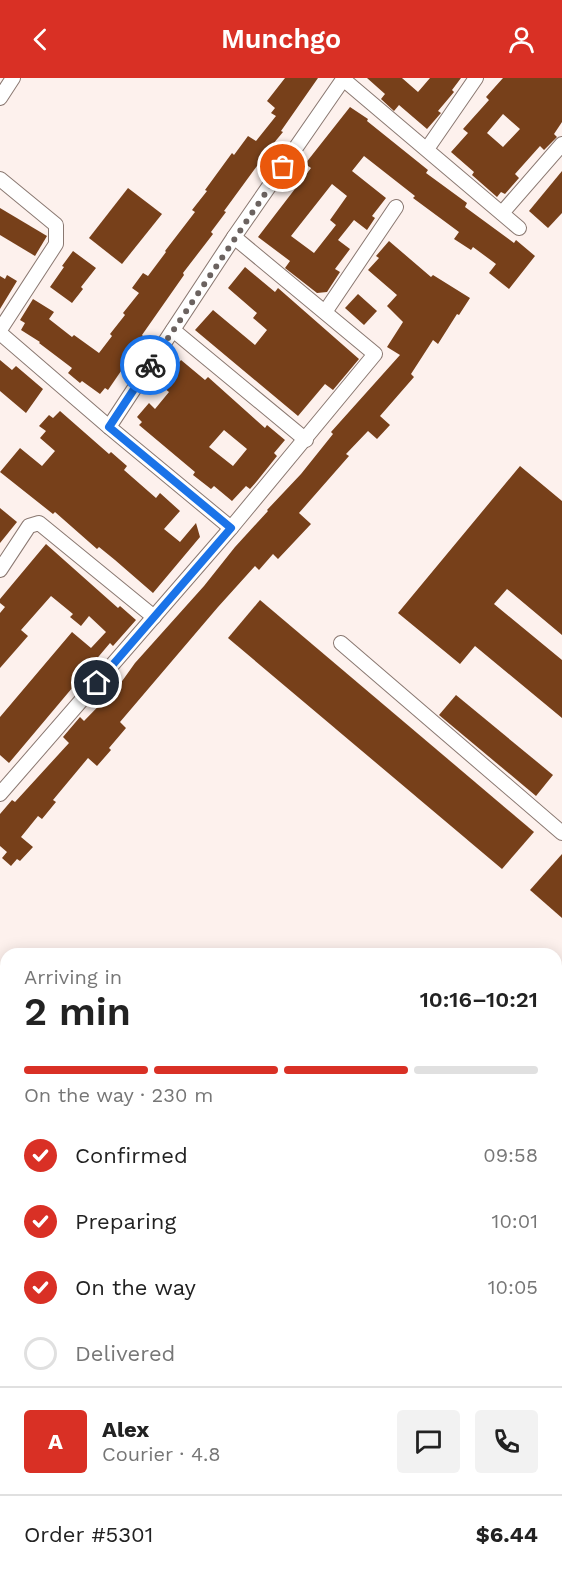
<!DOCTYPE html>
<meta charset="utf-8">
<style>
body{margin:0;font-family:"Work Sans",sans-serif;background:#f2f2f2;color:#222;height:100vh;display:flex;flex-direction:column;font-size:22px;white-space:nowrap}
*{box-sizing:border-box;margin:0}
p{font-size:20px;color:#767676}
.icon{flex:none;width:33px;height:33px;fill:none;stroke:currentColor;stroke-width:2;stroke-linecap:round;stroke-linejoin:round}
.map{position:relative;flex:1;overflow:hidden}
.panel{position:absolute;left:0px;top:870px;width:562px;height:636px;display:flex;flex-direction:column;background:#fff;border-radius:18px 18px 0 0;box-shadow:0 3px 15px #0003}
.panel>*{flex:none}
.pin{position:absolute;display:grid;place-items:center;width:51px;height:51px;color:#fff;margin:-26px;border:3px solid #fff;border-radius:50%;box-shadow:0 2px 6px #0007}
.courier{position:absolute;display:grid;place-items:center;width:60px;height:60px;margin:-30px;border:4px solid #1a73e8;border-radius:50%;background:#fff;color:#222;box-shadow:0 2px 8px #0007}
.headline em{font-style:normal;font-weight:600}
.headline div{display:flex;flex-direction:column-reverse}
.headline{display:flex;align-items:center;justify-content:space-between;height:102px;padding:0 24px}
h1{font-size:39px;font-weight:600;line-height:45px}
.bar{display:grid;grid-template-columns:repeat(4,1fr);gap:9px 6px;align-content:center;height:72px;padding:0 24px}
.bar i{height:8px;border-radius:4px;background:#e0e0e0}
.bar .current{background:#d93025}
.bar p{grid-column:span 4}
.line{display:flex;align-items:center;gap:15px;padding:0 24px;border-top:2px solid #e0e0e0}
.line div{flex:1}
.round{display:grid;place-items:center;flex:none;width:63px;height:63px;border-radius:6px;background:#f2f2f2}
ol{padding:0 24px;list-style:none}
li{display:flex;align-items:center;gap:18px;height:66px}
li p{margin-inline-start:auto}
li .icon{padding:6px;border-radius:50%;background:#d93025;color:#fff;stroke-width:4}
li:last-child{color:#767676}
li i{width:33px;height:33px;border:3px solid #e0e0e0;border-radius:50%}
header{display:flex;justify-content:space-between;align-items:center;height:78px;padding:0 24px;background:#d93025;color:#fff;font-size:27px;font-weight:600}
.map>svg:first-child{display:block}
</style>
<header><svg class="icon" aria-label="back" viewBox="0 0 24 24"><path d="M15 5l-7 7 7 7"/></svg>Munchgo<svg class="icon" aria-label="person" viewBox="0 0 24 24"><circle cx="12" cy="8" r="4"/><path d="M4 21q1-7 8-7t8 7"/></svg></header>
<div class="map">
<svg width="562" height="1506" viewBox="0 0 562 1506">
<rect width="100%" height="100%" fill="#fdf1ed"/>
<polygon fill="#bcdcaf" points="198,1500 415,1500 410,1506 206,1506"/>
<g fill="#77401a" fill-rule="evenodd">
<polygon points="285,0 318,0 281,53 283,54 268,72 271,75 260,89 257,88 224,133 226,134 211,154 213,156 183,195 184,197 142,257 143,258 128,279 130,280 108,312 105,310 100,316 82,303 80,305 68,295 72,290 39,265 40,264 21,252 25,245 20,242 33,221 54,234 49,241 72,259 74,257 99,275 112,258 110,256 125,237 123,235 139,215 132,210 143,195 148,198 166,174 165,173 195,134 192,132 207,113 205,112 232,75 234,77 248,58 256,63 276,38 271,35 275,30 267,23"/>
<polygon points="367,0 402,0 418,14 430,0 461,0 452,12 454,14 438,33 441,35 427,51 399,27 394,33 381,21 385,16"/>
<path d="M503,0H562V44L554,56L557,59L544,72L540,68L515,96L519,100L505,116L501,114L497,119L472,97L474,94L451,74L468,55L463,51L489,22L486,19ZM503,36L520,51L503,69L487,55Z"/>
<path d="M350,29L368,41L367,43L428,92L426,95L467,125L465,129L514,165L516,162L535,178L509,211L489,195L496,186L473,169L471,172L454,161L459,154L413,120L415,118L364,78L352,93L386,120L372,138L375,140L367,152L354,142L338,162L350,171L335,191L340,194L327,214L317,215L285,190L290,183L258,159L311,90L305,86ZM332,106L347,118L330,142L336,147L314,175L291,158Z"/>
<polygon points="562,93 562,135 548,150 529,133"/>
<polygon points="128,110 162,136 122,186 89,160"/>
<polygon points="0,130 47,158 35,178 0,157"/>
<polygon points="389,163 431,199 433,197 470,220 459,237 457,236 438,266 433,262 411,296 414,299 380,338 390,347 377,361 368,353 346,376 349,378 299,435 311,446 278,481 273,476 259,492 255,488 218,529 120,644 126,650 109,670 111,672 97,688 88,680 53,722 56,724 42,741 38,738 21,759 33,769 20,783 17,781 11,788 2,780 7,774 0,768 0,736 12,722 15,724 69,665 63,659 80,639 84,643 120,606 135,585 204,508 235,469 268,433 267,432 301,396 333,356 331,354 400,277 387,269 403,244 387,228 397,217 368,192 379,180 376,178"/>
<polygon points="73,173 96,190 81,209 83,211 72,225 50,209 64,189 62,188"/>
<polygon points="245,189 275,214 278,210 359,281 333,312 325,306 298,338 195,252 213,232 255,267 267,252 253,240 257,235 228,210"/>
<polygon points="7,197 17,203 0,231 0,198 5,201"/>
<polygon points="358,216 377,233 364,247 345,230"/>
<polygon points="0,282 12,292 16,288 43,311 26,335 0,313"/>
<path d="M181,282L205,302L208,299L265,350L267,347L285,362L274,375L277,378L257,403L250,411L246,408L232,423L214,408L211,411L193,397L195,394L139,347L142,344L137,339L149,325L155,331L169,314L160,307ZM224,352L247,371L233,388L209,369Z"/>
<polygon points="60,333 109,376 111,374 127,388 124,392 156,420 160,415 180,433 164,451 180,464 196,445 200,459 153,515 115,482 99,469 97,471 55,434 53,436 0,394 20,370 42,388 55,373 40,360 46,353 39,348 49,337 53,340"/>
<polygon points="520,388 562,423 562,557 507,511 494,526 562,582 562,640 475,568 460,586 398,535"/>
<polygon points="0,430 17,444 0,465"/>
<polygon points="46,466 118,530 120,528 136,542 113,568 110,565 9,685 0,677 0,639 72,554 91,570 106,554 89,538 81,548 70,539 73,536 51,518 21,552 28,558 0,590 0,535 5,529 0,525 0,521"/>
<polygon points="260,522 534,754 502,791 228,560"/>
<polygon points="456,617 553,697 536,718 439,637"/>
<polygon points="562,776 562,840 530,812"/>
</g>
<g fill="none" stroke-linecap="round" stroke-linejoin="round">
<g stroke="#8a7871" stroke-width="16">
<g id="minor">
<polyline points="343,1 519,150"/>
<polyline points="0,20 13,0"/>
<polyline points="427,71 476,0"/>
<polyline points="0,101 56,147 56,166 0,252"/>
<polyline points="502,135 562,66"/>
<polyline points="325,234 396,129"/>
<polyline points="173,252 306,362"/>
<polyline points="0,255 109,349 231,450"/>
<polyline points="109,349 234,159 344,0"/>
<polyline points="0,492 29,448 39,445 154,539"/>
<polyline points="341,565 562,755"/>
<polyline points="0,716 231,450 375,276 234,159"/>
<polyline points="0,1453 6,1458"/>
<polyline points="556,1482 562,1475"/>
<polyline points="57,1500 64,1506"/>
<polyline points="455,1500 462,1506"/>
<polyline points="11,1506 16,1500"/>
<polyline points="539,1506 543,1500"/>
</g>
</g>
<use href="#minor" stroke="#fff" stroke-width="14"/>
</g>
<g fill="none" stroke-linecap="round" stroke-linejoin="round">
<polyline stroke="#6b625f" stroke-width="6" stroke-dasharray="0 10.8" points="150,287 283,89"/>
<polyline stroke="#1a73e8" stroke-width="8" points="97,605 231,450 109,349 150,287"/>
</g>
</svg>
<div class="pin" style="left:283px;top:89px;background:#ea580c"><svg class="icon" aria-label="bag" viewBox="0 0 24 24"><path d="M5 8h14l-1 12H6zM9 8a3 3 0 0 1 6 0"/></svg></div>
<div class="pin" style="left:97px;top:605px;background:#1f2937"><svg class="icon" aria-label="home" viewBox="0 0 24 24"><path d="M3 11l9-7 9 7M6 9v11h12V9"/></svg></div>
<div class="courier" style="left:150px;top:287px"><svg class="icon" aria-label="bike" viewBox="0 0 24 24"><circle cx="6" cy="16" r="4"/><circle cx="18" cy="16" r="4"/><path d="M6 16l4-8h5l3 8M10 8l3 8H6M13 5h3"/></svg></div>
<section class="panel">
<div class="headline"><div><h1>2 min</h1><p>Arriving in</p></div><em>10:16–10:21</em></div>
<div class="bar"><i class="current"></i><i class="current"></i><i class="current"></i><i></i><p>On the way · 230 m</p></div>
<ol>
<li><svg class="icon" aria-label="check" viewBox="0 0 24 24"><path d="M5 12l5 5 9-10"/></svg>Confirmed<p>09:58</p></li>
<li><svg class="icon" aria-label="check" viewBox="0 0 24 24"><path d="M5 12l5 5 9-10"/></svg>Preparing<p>10:01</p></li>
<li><svg class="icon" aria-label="check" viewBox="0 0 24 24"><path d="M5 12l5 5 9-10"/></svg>On the way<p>10:05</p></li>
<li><i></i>Delivered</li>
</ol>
<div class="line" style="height:108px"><b class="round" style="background:#d93025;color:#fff">A</b><div><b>Alex</b><p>Courier · 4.8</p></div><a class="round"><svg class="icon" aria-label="chat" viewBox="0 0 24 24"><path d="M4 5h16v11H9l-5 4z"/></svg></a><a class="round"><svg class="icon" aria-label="phone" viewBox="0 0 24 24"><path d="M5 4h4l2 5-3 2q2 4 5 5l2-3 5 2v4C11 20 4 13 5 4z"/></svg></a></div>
<div class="line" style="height:78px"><div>Order #5301</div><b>$6.44</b></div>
</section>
</div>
